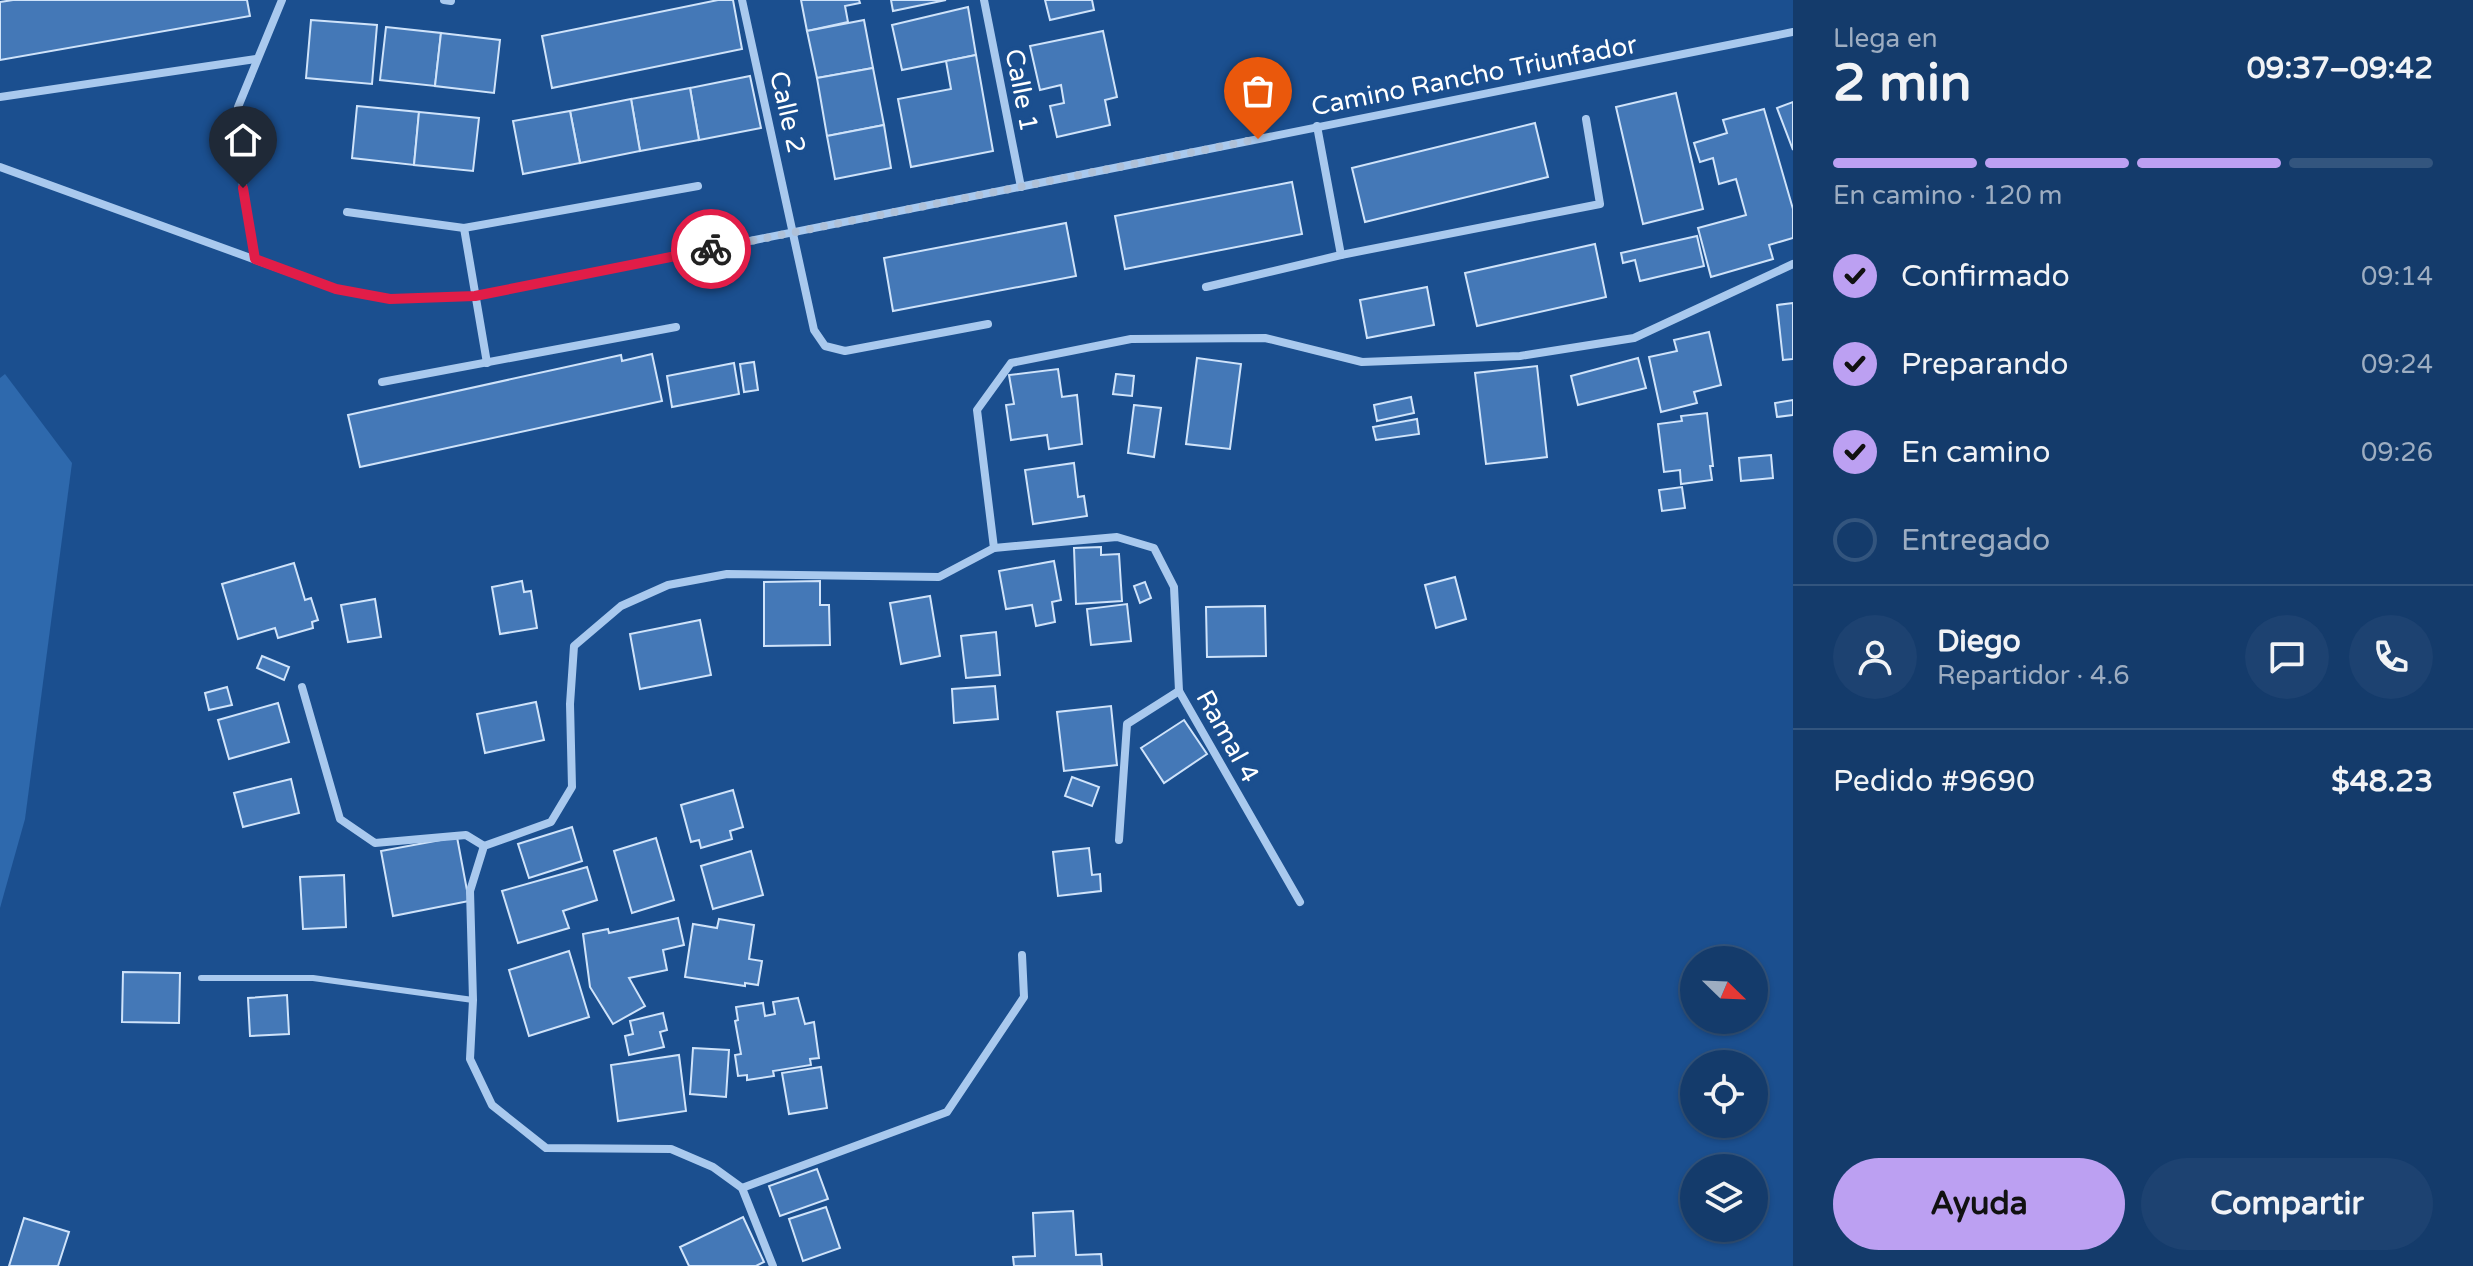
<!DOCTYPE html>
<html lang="es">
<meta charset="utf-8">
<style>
body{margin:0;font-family:"Varela Round",sans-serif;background:#1d4271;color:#f1f3f6;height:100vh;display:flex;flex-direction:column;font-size:30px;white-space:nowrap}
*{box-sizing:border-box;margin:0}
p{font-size:26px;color:#9dadc1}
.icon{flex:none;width:44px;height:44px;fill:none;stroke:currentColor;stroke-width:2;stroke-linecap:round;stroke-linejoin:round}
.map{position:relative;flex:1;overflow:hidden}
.panel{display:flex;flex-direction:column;background:#143b6b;width:680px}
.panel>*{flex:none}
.needle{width:52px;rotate:113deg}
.tools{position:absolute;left:1680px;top:946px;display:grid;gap:16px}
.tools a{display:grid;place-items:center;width:88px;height:88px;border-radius:50%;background:#143b6b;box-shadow:0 2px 6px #0004,0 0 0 2px #33557e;font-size:40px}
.pin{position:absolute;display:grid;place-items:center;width:68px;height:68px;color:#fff;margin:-82px -34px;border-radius:50% 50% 50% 0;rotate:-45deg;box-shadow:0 0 8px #0007}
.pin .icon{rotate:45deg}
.courier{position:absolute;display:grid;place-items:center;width:80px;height:80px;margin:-40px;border:6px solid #e11d48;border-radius:50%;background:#fff;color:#222;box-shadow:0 2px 10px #0007}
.head em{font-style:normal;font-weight:800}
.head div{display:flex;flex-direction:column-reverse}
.head{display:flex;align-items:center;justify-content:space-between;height:136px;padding:0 40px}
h1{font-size:52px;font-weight:800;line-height:60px}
.bar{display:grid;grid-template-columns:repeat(4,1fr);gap:12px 8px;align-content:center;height:96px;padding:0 40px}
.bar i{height:10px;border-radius:6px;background:#33557e}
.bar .on{background:#bca0f2}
.bar p{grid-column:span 4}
.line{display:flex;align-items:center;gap:20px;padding:0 40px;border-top:2px solid #33557e}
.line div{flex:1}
.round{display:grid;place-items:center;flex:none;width:84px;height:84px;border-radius:42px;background:#1d4271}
ol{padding:0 40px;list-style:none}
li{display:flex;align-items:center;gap:24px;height:88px}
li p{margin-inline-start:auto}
li .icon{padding:8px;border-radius:50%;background:#bca0f2;color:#111;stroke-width:4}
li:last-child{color:#9dadc1}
li i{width:44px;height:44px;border:4px solid #33557e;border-radius:50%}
.button{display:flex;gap:16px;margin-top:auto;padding:16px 40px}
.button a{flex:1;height:92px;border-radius:48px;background:#bca0f2;color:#111;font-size:32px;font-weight:800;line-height:92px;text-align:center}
.button a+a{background:#1d4271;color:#f1f3f6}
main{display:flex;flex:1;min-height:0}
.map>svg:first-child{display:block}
</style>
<main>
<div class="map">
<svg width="1793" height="1266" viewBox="0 0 1793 1266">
<rect width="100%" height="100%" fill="#1b4f8f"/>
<polygon fill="#2e69ad" points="5,374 72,463 25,819 0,908 0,378"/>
<g fill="#4478b7" stroke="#cfe3fa" stroke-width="2">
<polygon points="13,0 247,0 250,16 0,60 0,2"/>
<polygon points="718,0 733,0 742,49 552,88 542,36"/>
<polygon points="801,0 859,0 860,3 845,6 848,22 807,31"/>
<polygon points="891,0 946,0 893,11"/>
<polygon points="1045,0 1092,0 1094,10 1050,20"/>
<polygon points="968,7 976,55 902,70 892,25"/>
<polygon points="311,20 377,25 372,84 306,78"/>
<polygon points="864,20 873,68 817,78 807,31"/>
<polygon points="386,27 441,33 435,86 380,80"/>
<polygon points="1103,31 1117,97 1105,100 1110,125 1057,137 1050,106 1064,103 1061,85 1040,90 1030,46"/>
<polygon points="441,33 500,40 494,93 435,86"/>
<polygon points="976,55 993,151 911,167 898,99 951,89 946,61"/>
<polygon points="873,68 884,125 827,136 817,78"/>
<polygon points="750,76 761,128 699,140 690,88"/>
<polygon points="690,88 699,140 640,151 631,99"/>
<polygon points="1676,93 1703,209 1643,224 1616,107"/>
<polygon points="631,99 640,151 580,163 570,111"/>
<polygon points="1793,102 1793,150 1777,108"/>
<polygon points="357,106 419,112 414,165 352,158"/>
<polygon points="1764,109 1793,209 1793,238 1769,245 1773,259 1711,277 1698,228 1746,215 1736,179 1719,184 1713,158 1700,162 1694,143 1727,133 1723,120"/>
<polygon points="570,111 580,163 523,174 513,121"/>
<polygon points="419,112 479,118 473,171 414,165"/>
<polygon points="1535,123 1548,177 1365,222 1352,168"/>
<polygon points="884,125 891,168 835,179 827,136"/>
<polygon points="1292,182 1302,234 1125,269 1115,216"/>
<polygon points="1066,223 1076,276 893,311 884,258"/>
<polygon points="1697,236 1704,266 1640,281 1635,260 1623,263 1621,253"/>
<polygon points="1595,244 1606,297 1477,326 1465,273"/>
<polygon points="1427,287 1434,325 1367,338 1360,300"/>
<polygon points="1793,303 1793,359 1783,360 1777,305"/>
<polygon points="1709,332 1721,385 1694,392 1697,403 1661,412 1649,357 1677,351 1674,340"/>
<polygon points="652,354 662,401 360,467 348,415 621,355 622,361"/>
<polygon points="1197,358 1241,364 1230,449 1186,444"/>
<polygon points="1638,358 1646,388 1578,405 1571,376"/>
<polygon points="754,362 758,390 744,392 740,364"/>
<polygon points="734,363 739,394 672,407 667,376"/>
<polygon points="1537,366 1547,457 1486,464 1475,373"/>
<polygon points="1058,369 1062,397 1077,395 1082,444 1049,449 1047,435 1011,440 1006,405 1014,404 1009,375"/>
<polygon points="1116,374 1134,376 1132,396 1113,394"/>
<polygon points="1411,397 1414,413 1377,421 1374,405"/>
<polygon points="1793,400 1793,415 1777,417 1775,403"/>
<polygon points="1134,405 1161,408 1154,457 1128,453"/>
<polygon points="1707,413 1713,466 1710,466 1712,480 1681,484 1680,470 1664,472 1658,424 1682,421 1681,416"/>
<polygon points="1417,419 1419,434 1376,440 1373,427"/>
<polygon points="1771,455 1773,478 1741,481 1739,458"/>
<polygon points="1074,463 1078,497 1084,496 1087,516 1033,524 1025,470"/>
<polygon points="1682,487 1685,508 1662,511 1659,490"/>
<polygon points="1101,547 1101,555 1119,554 1122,601 1076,604 1074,548"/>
<polygon points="1054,561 1061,600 1052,602 1055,622 1036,626 1032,605 1006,609 999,571"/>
<polygon points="294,563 305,600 311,598 318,620 312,622 313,628 278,638 275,628 238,639 222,584"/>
<polygon points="1455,577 1466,619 1436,628 1425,585"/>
<polygon points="522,581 524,592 531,591 537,628 500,634 492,587"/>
<polygon points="820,581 820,605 829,605 830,645 764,646 764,582"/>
<polygon points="1145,582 1151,598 1140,603 1134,586"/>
<polygon points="930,596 940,656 901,664 890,603"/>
<polygon points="375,599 381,637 348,642 341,605"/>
<polygon points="1127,604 1131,641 1091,645 1087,609"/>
<polygon points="1265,606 1266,656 1207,657 1206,607"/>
<polygon points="700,620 711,675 640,689 630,634"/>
<polygon points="996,632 1000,675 966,678 961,636"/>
<polygon points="262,656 289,667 284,680 257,668"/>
<polygon points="995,686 998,719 954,723 952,689"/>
<polygon points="227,687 232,705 209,710 205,693"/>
<polygon points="536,702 544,740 485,753 477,714"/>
<polygon points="278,703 289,742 229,759 218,720"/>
<polygon points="1111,706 1117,765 1064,771 1057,712"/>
<polygon points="1184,720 1207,754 1164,783 1141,748"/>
<polygon points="1072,777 1099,787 1092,806 1065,796"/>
<polygon points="291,779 299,813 243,827 234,793"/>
<polygon points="733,790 743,827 730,831 732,839 701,848 699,840 691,842 681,805"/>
<polygon points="572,827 582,861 529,878 518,844"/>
<polygon points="457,837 469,901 393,916 381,851"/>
<polygon points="656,838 674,900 632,913 614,851"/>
<polygon points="1089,848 1092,875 1100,874 1101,891 1058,896 1053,852"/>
<polygon points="751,851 763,895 713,909 701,866"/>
<polygon points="587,867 597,900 563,911 569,928 518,943 502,891"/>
<polygon points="344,875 346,927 303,929 300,877"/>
<polygon points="678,918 684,945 663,950 667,970 629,978 645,1006 613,1024 590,987 583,934 608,929 609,933"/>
<polygon points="719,919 754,925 749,959 762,961 758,985 745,983 745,986 685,977 693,924 717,928"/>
<polygon points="569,951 589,1017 529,1036 509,970"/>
<polygon points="123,972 180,973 179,1023 122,1022"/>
<polygon points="287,995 289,1034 250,1036 248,998"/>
<polygon points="798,998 805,1024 814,1022 819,1058 810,1059 811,1065 773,1071 774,1076 747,1080 747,1075 738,1076 735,1055 741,1054 735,1021 738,1020 736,1007 763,1003 765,1016 775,1014 773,1002"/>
<polygon points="663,1013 667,1030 660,1032 664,1047 629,1055 625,1036 633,1034 630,1021"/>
<polygon points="693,1048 729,1050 726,1097 690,1094"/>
<polygon points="679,1055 686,1111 618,1121 611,1065"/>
<polygon points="821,1067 827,1108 789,1114 782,1073"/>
<polygon points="817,1169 828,1199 780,1216 769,1186"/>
<polygon points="826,1207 840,1248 803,1261 789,1219"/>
<polygon points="1073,1211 1076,1255 1101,1254 1102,1266 1014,1266 1013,1257 1035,1256 1033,1213"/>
<polygon points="743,1217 764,1262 756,1266 689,1266 680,1247"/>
<polygon points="24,1218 69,1232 58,1266 9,1266"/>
</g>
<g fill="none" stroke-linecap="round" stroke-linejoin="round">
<polyline stroke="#a9c9ee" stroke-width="6" points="201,978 313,978 473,1000"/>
<g stroke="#a9c9ee" stroke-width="8">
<polyline points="444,0 451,1"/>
<polyline points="742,0 814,330 825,346 845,351 988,324"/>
<polyline points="984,0 1021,187"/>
<polyline points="0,97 256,59"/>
<polyline points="1317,126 1341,255"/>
<polyline points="0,167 336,289 390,299 475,296 1793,32"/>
<polyline points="347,212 464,228 698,186"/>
<polyline points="464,228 487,363"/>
<polyline points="255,259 243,188 238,107 282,0"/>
<polyline points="1206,287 1341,255 1600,204 1586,119"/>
<polyline points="382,382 676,327"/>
<polyline points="994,548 977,410 1011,363 1131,339 1265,338 1362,362 1520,356 1634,338 1793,264"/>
<polyline points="302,687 340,819 375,843 466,835 484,846"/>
<polyline points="1119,840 1127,724 1179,691"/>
<polyline points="742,1188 947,1112 1024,997 1022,955"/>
<polyline points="773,1266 742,1188 713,1167 671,1149 546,1148 492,1105 470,1059 473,1000 470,891 484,846 551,822 572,787 570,704 574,646 621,606 668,585 727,574 939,577 994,548 1117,537 1154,548 1174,587 1179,691 1300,902"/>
</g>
</g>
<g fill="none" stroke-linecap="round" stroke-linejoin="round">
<polyline stroke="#afc1d8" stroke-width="8" stroke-dasharray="0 14.4" points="711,249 1258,139"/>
<polyline stroke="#e11d48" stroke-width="10" points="243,188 255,259 336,289 390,299 475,296 711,249"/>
</g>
<g text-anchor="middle" stroke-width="8" stroke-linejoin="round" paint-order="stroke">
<g font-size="26" fill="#fff" stroke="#1b4f8f">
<text transform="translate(1474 75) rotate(-11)" y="9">Camino Rancho Triunfador</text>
<text transform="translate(1022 90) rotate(79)" y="9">Calle 1</text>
<text transform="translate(788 112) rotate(77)" y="9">Calle 2</text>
<text transform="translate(1228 736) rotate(61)" y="9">Ramal 4</text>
</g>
</g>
</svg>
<div class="tools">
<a><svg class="needle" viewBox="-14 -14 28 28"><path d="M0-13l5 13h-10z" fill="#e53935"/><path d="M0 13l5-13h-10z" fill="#9dadc1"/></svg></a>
<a><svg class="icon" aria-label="locate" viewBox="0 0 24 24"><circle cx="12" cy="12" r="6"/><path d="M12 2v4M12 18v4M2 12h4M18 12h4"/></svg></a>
<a><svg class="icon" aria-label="layers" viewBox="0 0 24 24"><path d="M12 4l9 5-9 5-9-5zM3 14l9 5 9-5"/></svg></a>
</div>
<div class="pin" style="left:1258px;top:139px;background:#ea580c"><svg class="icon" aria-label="bag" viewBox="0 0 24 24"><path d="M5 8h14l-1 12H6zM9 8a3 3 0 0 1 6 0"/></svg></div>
<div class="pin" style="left:243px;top:188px;background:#1f2937"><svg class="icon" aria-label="home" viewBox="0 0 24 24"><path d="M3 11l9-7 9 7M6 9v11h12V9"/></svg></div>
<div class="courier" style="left:711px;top:249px"><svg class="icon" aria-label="bike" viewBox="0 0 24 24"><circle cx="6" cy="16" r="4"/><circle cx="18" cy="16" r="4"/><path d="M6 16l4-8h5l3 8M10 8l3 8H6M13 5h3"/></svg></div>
</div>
<section class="panel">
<div class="head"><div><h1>2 min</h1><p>Llega en</p></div><em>09:37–09:42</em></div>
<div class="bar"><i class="on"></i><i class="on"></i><i class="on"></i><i></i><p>En camino · 120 m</p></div>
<ol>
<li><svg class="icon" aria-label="check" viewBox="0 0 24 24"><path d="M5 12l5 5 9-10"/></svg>Confirmado<p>09:14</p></li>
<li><svg class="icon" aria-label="check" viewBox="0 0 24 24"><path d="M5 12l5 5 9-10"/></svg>Preparando<p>09:24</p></li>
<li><svg class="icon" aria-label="check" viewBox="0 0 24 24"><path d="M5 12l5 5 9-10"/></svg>En camino<p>09:26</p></li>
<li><i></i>Entregado</li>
</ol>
<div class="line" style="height:144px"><a class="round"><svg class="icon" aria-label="person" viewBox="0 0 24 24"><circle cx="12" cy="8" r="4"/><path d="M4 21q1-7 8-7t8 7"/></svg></a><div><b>Diego</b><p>Repartidor · 4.6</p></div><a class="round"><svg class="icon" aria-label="chat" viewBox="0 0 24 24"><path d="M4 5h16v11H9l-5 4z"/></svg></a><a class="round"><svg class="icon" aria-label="phone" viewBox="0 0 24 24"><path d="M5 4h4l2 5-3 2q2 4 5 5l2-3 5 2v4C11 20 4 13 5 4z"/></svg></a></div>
<div class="line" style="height:104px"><div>Pedido #9690</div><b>$48.23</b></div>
<div class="button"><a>Ayuda</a><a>Compartir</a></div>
</section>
</main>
